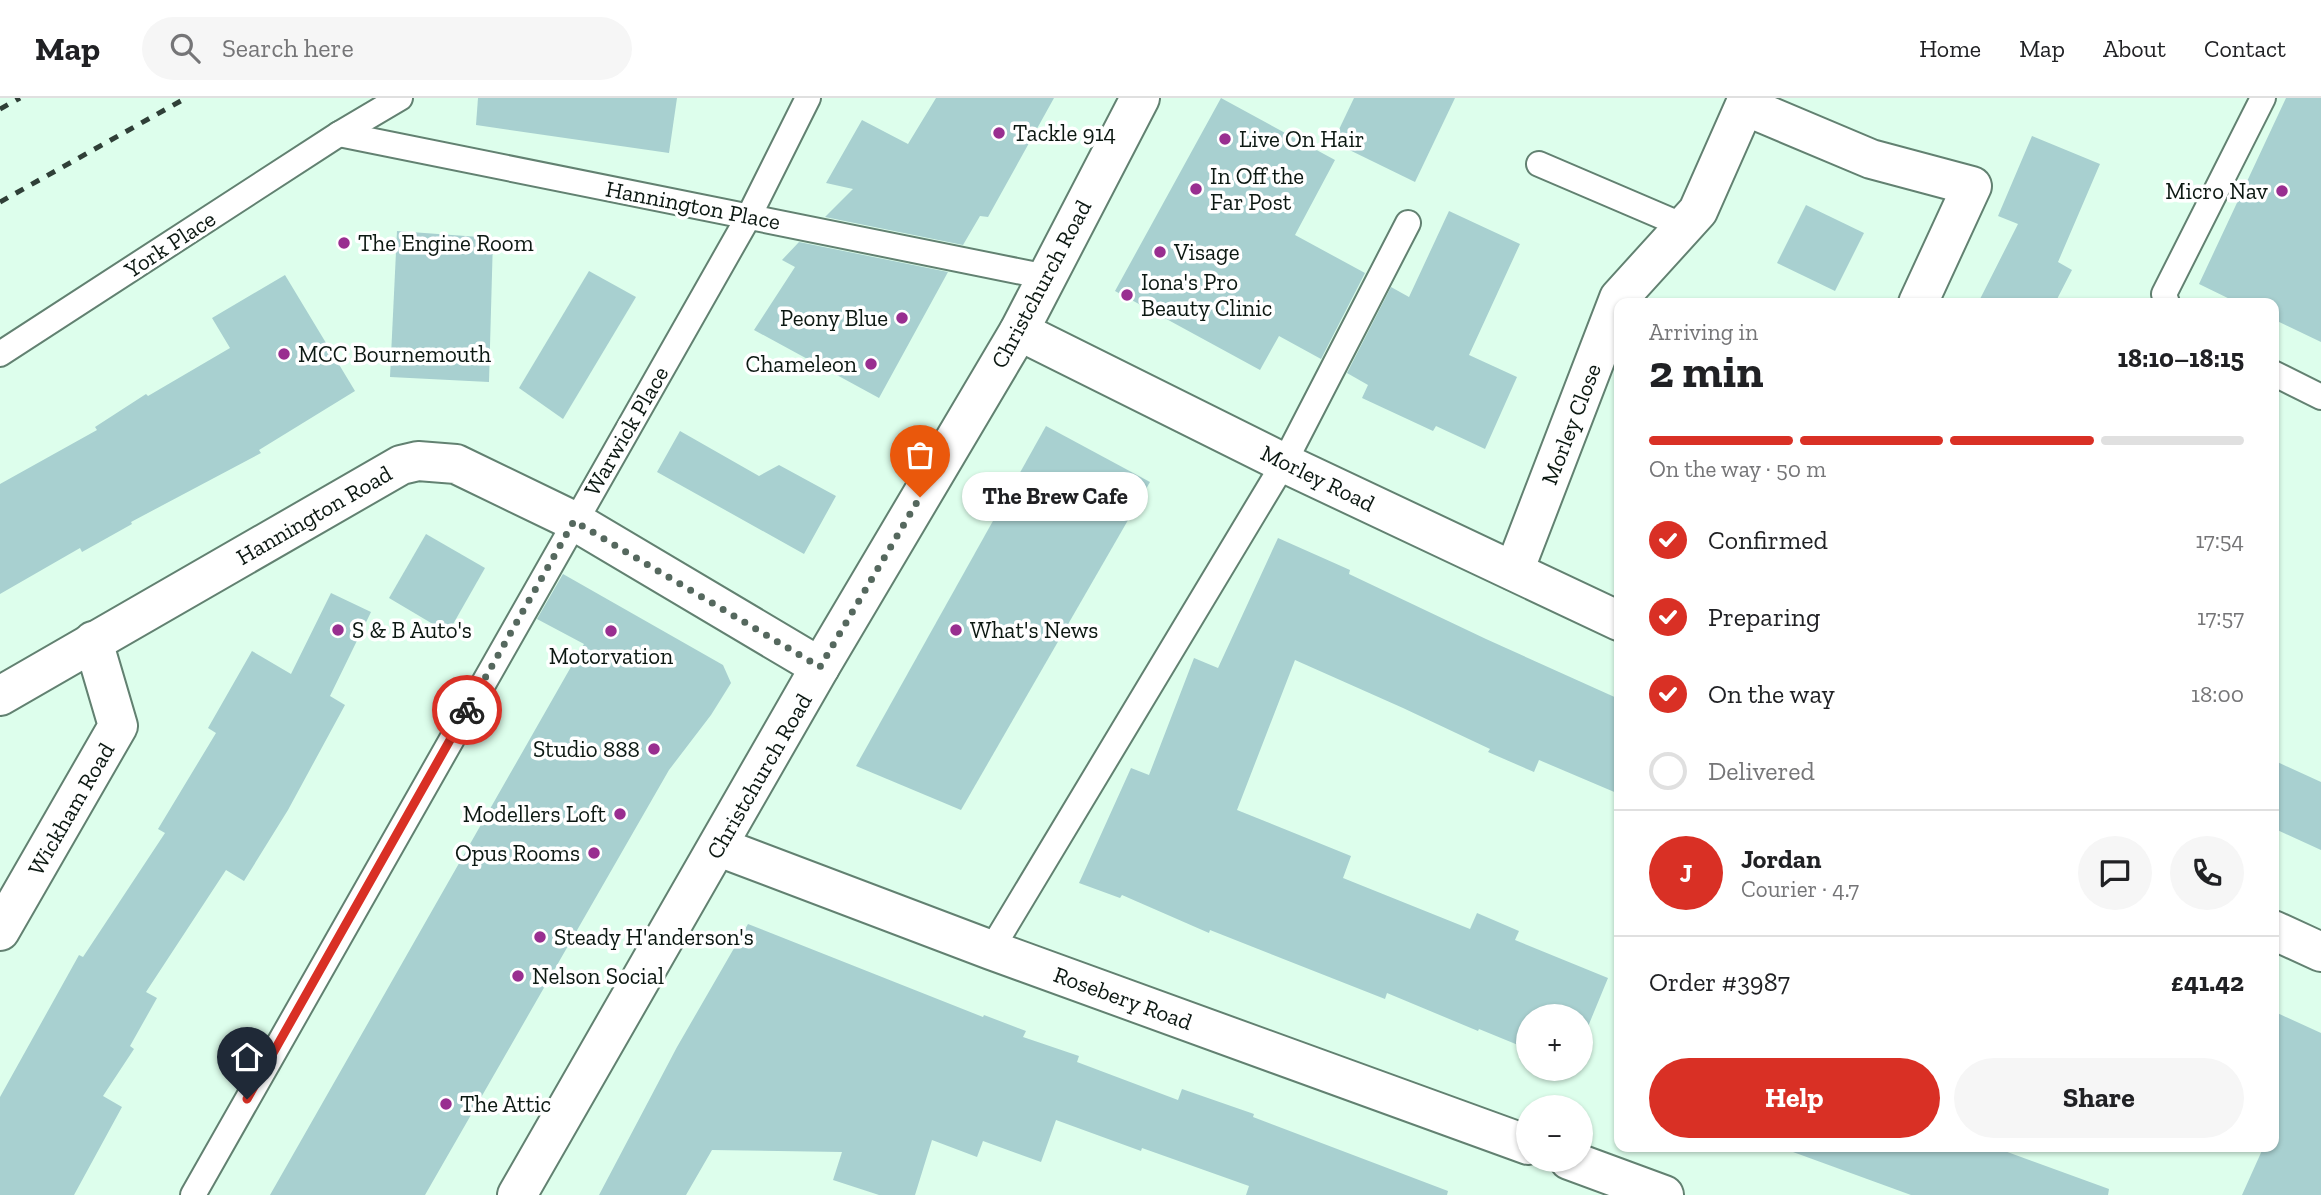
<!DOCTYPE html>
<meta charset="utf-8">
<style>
body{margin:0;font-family:"Zilla Slab",serif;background:#f6f6f6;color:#202124;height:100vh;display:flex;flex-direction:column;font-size:26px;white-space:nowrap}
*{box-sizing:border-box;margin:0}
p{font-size:23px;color:#757577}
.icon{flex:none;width:38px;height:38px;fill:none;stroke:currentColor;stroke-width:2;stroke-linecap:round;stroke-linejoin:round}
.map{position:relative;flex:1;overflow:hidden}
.side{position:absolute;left:1614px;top:200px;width:665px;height:854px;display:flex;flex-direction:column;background:#fff;border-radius:14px;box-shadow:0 2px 5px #0004}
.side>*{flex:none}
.buttons{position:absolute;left:1516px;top:906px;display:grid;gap:14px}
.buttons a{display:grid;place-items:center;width:77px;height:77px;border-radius:50%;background:#fff;box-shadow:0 2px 5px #0004;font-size:35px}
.pin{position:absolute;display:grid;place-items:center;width:60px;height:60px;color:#fff;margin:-72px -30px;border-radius:50% 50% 50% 0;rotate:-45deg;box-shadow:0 0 7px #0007}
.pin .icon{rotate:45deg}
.courier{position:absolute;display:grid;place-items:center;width:70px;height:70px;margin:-35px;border:5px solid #d93025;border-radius:50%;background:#fff;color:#222;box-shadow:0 2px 9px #0007}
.bubble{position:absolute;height:49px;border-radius:24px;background:#fff;box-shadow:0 2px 5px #0004;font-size:23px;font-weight:700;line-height:49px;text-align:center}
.head em{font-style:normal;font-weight:700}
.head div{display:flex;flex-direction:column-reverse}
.head{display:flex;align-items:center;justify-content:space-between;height:119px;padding:0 35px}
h1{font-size:46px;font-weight:700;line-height:52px}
.bar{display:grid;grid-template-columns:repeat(4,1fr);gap:10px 7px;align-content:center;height:84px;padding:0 35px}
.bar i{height:9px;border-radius:5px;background:#e0e0e0}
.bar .selected{background:#d93025}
.bar p{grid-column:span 4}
.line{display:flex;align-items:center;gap:18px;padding:0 35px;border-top:2px solid #e0e0e0}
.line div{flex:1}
.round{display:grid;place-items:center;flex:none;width:74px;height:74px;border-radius:37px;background:#f6f6f6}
ol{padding:0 35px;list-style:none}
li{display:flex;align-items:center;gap:21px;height:77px}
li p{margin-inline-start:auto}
li .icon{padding:7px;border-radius:50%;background:#d93025;color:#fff;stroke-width:4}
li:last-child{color:#757577}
li i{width:38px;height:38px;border:4px solid #e0e0e0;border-radius:50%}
.button{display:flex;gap:14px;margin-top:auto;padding:14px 35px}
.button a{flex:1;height:80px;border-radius:42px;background:#d93025;color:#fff;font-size:28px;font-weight:700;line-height:80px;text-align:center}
.button a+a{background:#f6f6f6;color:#202124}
header{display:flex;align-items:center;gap:42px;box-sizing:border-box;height:98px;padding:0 35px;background:#fff;border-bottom:2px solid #e0e0e0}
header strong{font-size:33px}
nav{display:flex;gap:38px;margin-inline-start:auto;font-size:24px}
.search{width:490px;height:63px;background:#f6f6f6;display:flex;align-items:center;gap:18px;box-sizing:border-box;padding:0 24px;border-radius:38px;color:#757577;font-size:26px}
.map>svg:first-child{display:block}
</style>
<header>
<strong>Map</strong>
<div class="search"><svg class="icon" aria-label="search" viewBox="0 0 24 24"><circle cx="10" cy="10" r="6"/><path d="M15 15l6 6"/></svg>Search here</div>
<nav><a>Home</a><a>Map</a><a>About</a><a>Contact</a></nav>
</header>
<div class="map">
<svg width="2321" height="1097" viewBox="0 0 2321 1097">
<rect width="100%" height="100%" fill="#ddfeec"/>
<g fill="#a8d0d0">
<polygon points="478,0 677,0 669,55 476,27"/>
<polygon points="936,0 1054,0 988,119 980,118 963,147 825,119 853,91 826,85 862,22 908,46"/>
<polygon points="1221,0 1335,62 1295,137 1365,175 1321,261 1279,238 1260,272 1115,193"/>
<polygon points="1354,0 1455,0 1415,84 1333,44"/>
<polygon points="2286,0 2321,0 2321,244 2273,221 2273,205 2238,205 2199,186"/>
<polygon points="2032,38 2100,66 2058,164 2072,172 2055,205 1978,205 2018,126 1998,118"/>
<polygon points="1806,107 1864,135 1835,193 1777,165"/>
<polygon points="1449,113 1520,146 1469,257 1517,279 1485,351 1436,328 1433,333 1362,300 1368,287 1347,275 1391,189 1409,199"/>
<polygon points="397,133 493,140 489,284 390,279"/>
<polygon points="799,144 948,174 879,300 754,232 795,169 782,162"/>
<polygon points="589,173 636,199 563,321 519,290"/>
<polygon points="285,177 355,293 259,352 261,355 131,424 132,426 82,454 80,450 0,496 0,386 97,332 95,329 146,296 148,298 230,250 212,220"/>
<polygon points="1046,328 1150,384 961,712 856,668"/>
<polygon points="680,333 759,378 779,367 836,398 804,456 657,374"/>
<polygon points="426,436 485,470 448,535 389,500"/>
<polygon points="1278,440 1350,472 1349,476 1486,541 1619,601 1619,696 1539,662 1534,674 1488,654 1490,651 1403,610 1295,562 1237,712 1351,758 1343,780 1470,831 1477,815 1519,833 1515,842 1608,880 1580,948 1580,919 1528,919 1528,951 1479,931 1478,933 1387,895 1385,901 1210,832 1209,835 1122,797 1120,800 1079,785 1131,670 1149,677 1194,560 1218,570"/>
<polygon points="563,476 723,567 731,585 711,617 669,672 425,1097 270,1097 584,546 537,521"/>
<polygon points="331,495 371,514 330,598 345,607 288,712 244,783 226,772 146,894 157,900 130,948 134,951 103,998 122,1009 74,1097 0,1097 0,999 79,857 83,859 165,735 158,731 216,635 208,630 252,553 291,576"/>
<polygon points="2273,662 2321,684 2321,752 2273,730"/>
<polygon points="748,826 983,919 984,917 1026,933 1023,939 1079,958 1077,964 1178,1002 1182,991 1254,1016 1253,1019 1448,1093 1447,1097 1246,1097 1249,1088 1142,1050 1141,1053 1056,1022 1041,1064 983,1043 977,1059 932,1042 915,1097 879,1097 833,1082 842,1054 712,1052 686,1097 599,1097 677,949"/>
<polygon points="2273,913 2321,935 2321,1097 2242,1097 2264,1048 2273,1048"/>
<polygon points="1794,1048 1991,1048 2109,1091 2108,1097 1911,1097 1793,1054"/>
</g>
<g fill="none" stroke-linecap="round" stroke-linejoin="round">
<g stroke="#628171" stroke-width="28">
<g id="service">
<polyline points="339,36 1047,179"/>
<polyline points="1539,66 1684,128"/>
<polyline points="2167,205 2164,196 2263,0"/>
<polyline points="0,256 339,36 400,0"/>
<polyline points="2273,275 2321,299"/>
<polyline points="991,852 1284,365 1408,125"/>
<polyline points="193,1097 749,118 808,0"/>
</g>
</g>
<g stroke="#628171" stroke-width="42">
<g id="minor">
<polyline points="1745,8 1871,61 1972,88 1918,205"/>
<polyline points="1019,233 1284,365 1619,523"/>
<polyline points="1514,473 1619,200 1698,113 1748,0"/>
<polyline points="0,598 401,367 418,363 456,366 574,423 820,569"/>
<polyline points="719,749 991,852 1528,1047"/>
<polyline points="2273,832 2321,854"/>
<polyline points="0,833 118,628 93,543"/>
<polyline points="1569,1062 1664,1097"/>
</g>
</g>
<g stroke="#628171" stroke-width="42">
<polyline id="primary" points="517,1097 820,569 1019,233 1140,0"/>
</g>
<use href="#service" stroke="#fff" stroke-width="24"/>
<use href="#minor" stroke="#fff" stroke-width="38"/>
<use href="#primary" stroke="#fff" stroke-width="38"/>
<g stroke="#2f3f37" stroke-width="5" stroke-dasharray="9 9" stroke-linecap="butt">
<polyline points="0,11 20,0"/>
<polyline points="0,104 186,0"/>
</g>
</g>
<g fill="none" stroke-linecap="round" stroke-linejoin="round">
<polyline stroke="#55685e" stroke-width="7" stroke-dasharray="0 12.6" points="467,612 574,423 820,569 920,399"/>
<polyline stroke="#d93025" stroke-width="9" points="247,1001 467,612"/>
</g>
<g fill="#992e90" stroke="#fff" stroke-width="2.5">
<circle cx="999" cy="35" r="7"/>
<circle cx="1225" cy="41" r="7"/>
<circle cx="1196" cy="91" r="7"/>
<circle cx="2282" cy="93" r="7"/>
<circle cx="344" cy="145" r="7"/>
<circle cx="1160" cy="154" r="7"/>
<circle cx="1127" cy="197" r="7"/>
<circle cx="902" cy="220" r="7"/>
<circle cx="284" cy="256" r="7"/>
<circle cx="871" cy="266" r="7"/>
<circle cx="338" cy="532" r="7"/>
<circle cx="956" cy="532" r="7"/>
<circle cx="611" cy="533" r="7"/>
<circle cx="654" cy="651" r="7"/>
<circle cx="620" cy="716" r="7"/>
<circle cx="594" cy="755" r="7"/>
<circle cx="540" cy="839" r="7"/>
<circle cx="518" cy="878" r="7"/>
<circle cx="446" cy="1006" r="7"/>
</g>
<g text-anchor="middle" stroke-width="7" stroke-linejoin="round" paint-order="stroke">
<g font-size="23" fill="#0c1812" stroke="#fff" text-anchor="start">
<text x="1013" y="43">Tackle 914</text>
<text x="1239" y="49">Live On Hair</text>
<text x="1210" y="86">In Off the<tspan x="1210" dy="26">Far Post</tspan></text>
<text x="2268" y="101" text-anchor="end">Micro Nav</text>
<text x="358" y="153">The Engine Room</text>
<text x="1174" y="162">Visage</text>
<text x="1141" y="192">Iona's Pro<tspan x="1141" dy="26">Beauty Clinic</tspan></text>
<text x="888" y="228" text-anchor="end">Peony Blue</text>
<text x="298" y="264">MCC Bournemouth</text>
<text x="857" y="274" text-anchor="end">Chameleon</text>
<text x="352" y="540">S &amp; B Auto's</text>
<text x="970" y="540">What's News</text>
<text x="611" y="566" text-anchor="middle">Motorvation</text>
<text x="640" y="659" text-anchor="end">Studio 888</text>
<text x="606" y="724" text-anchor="end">Modellers Loft</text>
<text x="580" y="763" text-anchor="end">Opus Rooms</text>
<text x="554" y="847">Steady H'anderson's</text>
<text x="532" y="886">Nelson Social</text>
<text x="460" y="1014">The Attic</text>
</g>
<g font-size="23" fill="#0c1812" stroke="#fff">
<text transform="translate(693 107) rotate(11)" y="8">Hannington Place</text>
<text transform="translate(170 146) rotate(-33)" y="8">York Place</text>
<text transform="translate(1041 186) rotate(-62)" y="8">Christchurch Road</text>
<text transform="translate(1571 326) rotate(-69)" y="8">Morley Close</text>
<text transform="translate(626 333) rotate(-60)" y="8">Warwick Place</text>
<text transform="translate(1318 380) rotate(26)" y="8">Morley Road</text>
<text transform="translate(314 417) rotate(-30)" y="8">Hannington Road</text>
<text transform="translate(759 678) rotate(-60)" y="8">Christchurch Road</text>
<text transform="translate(71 711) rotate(-60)" y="8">Wickham Road</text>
<text transform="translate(1123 900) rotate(20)" y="8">Rosebery Road</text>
</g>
</g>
</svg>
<div class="buttons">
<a>+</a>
<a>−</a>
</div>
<div class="pin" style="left:920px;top:399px;background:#ea580c"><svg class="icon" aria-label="bag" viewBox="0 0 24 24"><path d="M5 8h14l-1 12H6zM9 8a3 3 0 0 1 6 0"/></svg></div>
<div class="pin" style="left:247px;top:1001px;background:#1f2937"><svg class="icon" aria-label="home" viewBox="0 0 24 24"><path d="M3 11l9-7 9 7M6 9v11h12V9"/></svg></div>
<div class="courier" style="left:467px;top:612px"><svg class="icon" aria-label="bike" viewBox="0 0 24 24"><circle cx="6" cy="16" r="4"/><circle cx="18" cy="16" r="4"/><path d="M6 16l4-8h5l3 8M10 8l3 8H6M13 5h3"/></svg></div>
<div class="bubble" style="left:962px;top:374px;width:186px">The Brew Cafe</div>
<section class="side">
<div class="head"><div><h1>2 min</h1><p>Arriving in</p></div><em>18:10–18:15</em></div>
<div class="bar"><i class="selected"></i><i class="selected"></i><i class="selected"></i><i></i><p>On the way · 50 m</p></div>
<ol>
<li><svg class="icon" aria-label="check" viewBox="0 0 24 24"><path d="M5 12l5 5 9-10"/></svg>Confirmed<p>17:54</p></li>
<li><svg class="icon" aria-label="check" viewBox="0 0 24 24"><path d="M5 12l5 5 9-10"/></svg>Preparing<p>17:57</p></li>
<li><svg class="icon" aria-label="check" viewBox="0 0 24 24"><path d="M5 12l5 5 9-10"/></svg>On the way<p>18:00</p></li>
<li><i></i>Delivered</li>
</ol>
<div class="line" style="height:126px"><b class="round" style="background:#d93025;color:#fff">J</b><div><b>Jordan</b><p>Courier · 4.7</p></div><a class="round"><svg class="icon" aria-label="chat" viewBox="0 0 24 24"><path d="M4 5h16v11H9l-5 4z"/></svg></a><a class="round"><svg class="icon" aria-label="phone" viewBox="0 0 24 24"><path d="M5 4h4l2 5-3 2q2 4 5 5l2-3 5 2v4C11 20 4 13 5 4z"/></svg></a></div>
<div class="line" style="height:91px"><div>Order #3987</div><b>£41.42</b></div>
<div class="button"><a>Help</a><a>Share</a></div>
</section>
</div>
